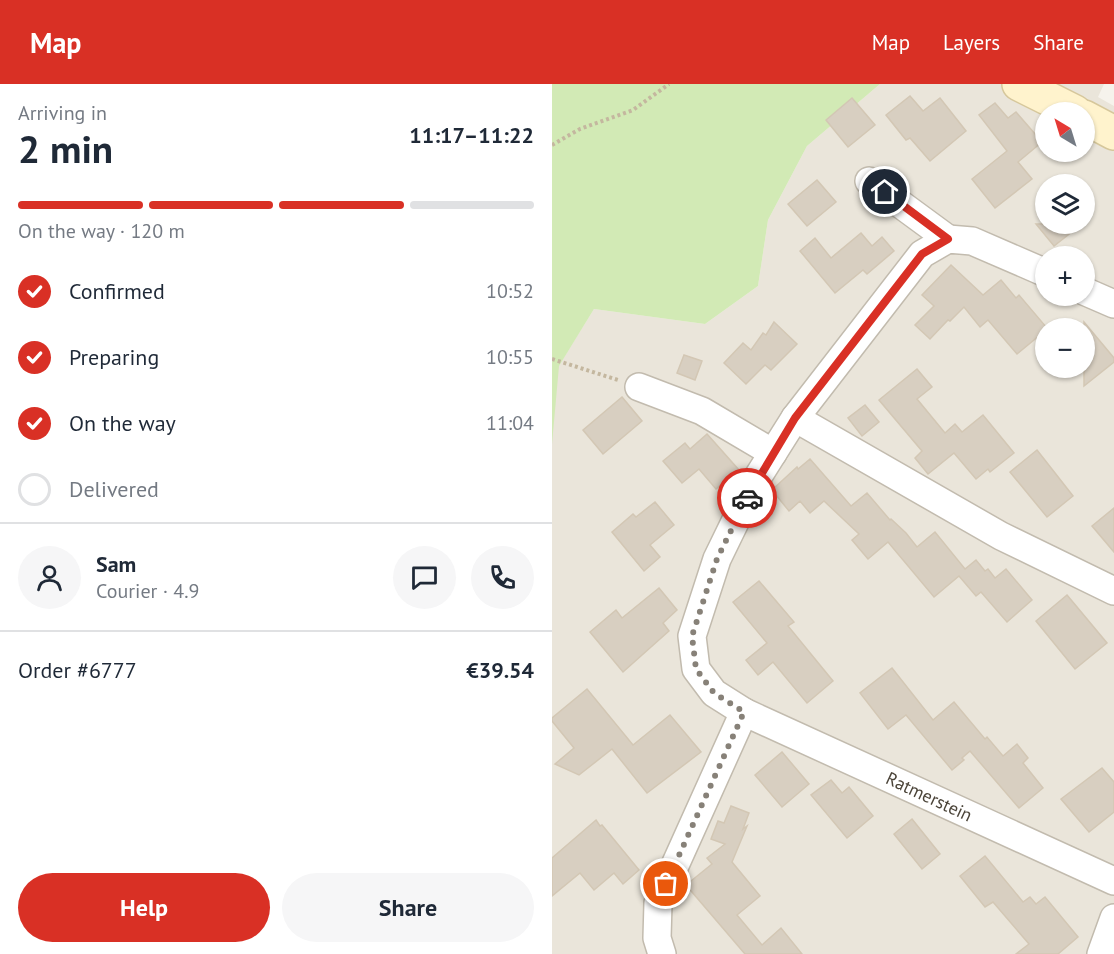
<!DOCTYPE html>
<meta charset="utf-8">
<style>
body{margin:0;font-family:"PT Sans",sans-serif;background:#f6f6f7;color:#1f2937;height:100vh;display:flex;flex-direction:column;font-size:22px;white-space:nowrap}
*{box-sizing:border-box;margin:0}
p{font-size:20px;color:#747a83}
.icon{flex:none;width:33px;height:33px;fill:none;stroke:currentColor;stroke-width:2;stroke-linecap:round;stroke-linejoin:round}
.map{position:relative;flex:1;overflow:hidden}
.details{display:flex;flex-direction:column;background:#fff;width:552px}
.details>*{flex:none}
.needle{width:39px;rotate:322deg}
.controls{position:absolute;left:483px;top:18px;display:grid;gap:12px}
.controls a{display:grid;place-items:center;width:60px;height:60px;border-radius:50%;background:#fff;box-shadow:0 2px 4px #0004;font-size:30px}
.pin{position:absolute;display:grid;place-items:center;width:51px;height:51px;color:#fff;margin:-26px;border:3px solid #fff;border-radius:50%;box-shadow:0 2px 6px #0007}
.courier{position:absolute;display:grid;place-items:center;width:60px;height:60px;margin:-30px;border:4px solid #d93025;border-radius:50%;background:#fff;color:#222;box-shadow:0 2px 8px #0007}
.summary em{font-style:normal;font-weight:700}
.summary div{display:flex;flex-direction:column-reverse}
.summary{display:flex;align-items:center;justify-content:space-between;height:102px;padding:0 18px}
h1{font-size:39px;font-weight:700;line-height:45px}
.bar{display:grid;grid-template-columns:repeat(4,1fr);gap:9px 6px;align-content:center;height:72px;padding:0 18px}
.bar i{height:8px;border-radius:4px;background:#e0e1e3}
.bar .on{background:#d93025}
.bar p{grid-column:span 4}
.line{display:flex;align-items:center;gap:15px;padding:0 18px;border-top:2px solid #e0e1e3}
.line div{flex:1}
.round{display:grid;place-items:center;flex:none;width:63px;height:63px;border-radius:32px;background:#f6f6f7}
ol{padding:0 18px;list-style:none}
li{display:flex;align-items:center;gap:18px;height:66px}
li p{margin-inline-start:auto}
li .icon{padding:6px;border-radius:50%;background:#d93025;color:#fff;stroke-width:4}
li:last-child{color:#747a83}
li i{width:33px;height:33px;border:3px solid #e0e1e3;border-radius:50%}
.button{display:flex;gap:12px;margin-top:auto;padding:12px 18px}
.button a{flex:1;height:69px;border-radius:36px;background:#d93025;color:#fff;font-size:24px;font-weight:700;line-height:69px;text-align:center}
.button a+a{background:#f6f6f7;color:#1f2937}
header{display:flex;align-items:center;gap:36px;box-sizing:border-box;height:84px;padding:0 30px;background:#d93025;color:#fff}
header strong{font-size:28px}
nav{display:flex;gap:33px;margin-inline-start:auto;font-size:21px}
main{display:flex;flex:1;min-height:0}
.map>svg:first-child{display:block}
</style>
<header>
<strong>Map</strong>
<nav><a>Map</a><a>Layers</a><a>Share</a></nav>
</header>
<main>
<section class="details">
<div class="summary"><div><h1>2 min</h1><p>Arriving in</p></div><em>11:17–11:22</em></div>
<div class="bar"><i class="on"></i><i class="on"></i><i class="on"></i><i></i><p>On the way · 120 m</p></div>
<ol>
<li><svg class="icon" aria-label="check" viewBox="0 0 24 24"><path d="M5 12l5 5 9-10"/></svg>Confirmed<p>10:52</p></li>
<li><svg class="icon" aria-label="check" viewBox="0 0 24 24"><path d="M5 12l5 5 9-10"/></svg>Preparing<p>10:55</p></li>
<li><svg class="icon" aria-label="check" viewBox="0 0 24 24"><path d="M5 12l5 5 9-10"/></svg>On the way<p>11:04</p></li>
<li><i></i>Delivered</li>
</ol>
<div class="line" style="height:108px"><a class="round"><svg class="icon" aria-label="person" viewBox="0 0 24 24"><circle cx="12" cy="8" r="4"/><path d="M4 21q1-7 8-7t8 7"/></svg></a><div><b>Sam</b><p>Courier · 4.9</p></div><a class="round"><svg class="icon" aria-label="chat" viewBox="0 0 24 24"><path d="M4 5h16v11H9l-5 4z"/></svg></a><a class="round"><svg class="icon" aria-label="phone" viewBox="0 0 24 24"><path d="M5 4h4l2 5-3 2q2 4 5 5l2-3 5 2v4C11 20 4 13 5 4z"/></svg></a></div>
<div class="line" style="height:78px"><div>Order #6777</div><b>€39.54</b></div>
<div class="button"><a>Help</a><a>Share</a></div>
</section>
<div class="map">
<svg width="562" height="870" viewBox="0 0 562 870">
<rect width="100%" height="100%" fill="#f6f3ec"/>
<path fill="#eae5da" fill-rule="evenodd" d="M328,0H552L546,13L562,22V870H0V348L6,283L42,225L153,240L206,202L216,136L255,62ZM494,28H532V68H494ZM494,100H532V140H494ZM494,172H532V212H494ZM494,244H532V284H494Z"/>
<polygon fill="#d2eab5" points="0,0 328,0 255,62 216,136 206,202 153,240 42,225 7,282 0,360"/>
<g fill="#d8cfc1" stroke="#d3c7b4" stroke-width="1.5">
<polygon points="358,12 371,27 388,14 414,47 378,77 358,54 354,56 334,31"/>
<polygon points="300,14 323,41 296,63 274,36"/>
<polygon points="443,19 456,34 464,28 490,58 466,78 480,95 443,124 420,95 455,67 427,31"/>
<polygon points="265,96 284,118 255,142 236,120"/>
<polygon points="484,140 530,140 502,162"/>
<polygon points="309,149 320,162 330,153 342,167 315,190 311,186 283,209 248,167 263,154 279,174"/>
<polygon points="399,181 431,211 449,196 464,214 467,211 495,244 494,246 465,270 436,236 428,243 412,223 398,237 396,236 378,255 363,241 382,222 370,211"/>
<polygon points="222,238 245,260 219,286 213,281 194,300 172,279 191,259 199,266 211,249 214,251"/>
<polygon points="532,238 562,274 562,278 532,302"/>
<polygon points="132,271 150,277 143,296 125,289"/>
<polygon points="365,285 380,303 365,315 393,349 403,340 410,348 431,331 462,369 438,388 436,385 424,395 402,369 376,390 363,374 370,367 327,316"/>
<polygon points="70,313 90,337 51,370 31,346"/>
<polygon points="313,321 327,338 310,352 296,334"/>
<polygon points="155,350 187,386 164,405 147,385 130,399 111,377 133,359 138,365"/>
<polygon points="485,366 521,412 495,433 458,388"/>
<polygon points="258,375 299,422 315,409 338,436 339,435 354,449 365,463 383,448 413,485 424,476 433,487 436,485 443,494 454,485 480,516 455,538 429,508 424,512 407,492 382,513 336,458 316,475 300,456 307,450 272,417 258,429 248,417 237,427 220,406 245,383 246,385"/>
<polygon points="103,418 122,441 98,461 108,473 92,487 60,448 81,430 84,433"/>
<polygon points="562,424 562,468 540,442"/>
<polygon points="207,497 242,538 236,542 281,597 255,619 221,578 206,591 194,576 215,559 181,518"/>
<polygon points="107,504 125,526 111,539 117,547 71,588 38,548 64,526 70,534"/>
<polygon points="515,511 555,559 523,585 484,537"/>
<polygon points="340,584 381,636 402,618 433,655 435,653 451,672 465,660 476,674 471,679 491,704 467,724 418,667 410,674 412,676 400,686 354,631 336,645 308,609"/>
<polygon points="35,605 81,661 118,631 149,668 95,709 60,665 27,691 3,680 22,664 0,637 0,634"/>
<polygon points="230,668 257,700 230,723 203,691"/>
<polygon points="550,684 562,698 562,728 537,748 509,715"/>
<polygon points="279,696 290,709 297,703 321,732 295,754 259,711"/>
<polygon points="179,722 197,729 191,745 195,742 180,778 208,812 185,831 210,861 229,844 250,870 193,870 134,801 160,780 155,774 173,760 159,755 166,737 172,739"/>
<polygon points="360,735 388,770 370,785 342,750"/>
<polygon points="44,736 48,742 50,741 87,786 71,800 62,789 42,806 28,789 0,812 0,774"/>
<polygon points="433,772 471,818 478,813 484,820 493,813 526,853 506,870 464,870 477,860 441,818 433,823 408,792"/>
</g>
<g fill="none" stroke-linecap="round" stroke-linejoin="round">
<g stroke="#c2bbae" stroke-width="30">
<g id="street">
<polyline points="317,97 396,155"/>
<polyline points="532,207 562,220"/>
<polyline points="87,303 150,327 221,369"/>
<polyline points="243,334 449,452 562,507"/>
<polyline points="192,628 562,797"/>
<polyline points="110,870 105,854 106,819 192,628 162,609 144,585 140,552 165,475 202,399 243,334 370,170 396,155 420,157 494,189"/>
<polyline points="549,870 562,834"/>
</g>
</g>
<g stroke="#d6c79b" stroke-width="36">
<g id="secondary">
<polyline points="467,0 523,28"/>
<polyline points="532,33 562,49"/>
</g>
</g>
<g stroke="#c4b79f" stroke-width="4" stroke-dasharray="3 3" stroke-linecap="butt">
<polyline points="0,61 28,45 81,26 117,0"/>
<polyline points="0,275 66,296"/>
</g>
<use href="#street" stroke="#fff" stroke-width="27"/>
<use href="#secondary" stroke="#fff3cd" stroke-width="33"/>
</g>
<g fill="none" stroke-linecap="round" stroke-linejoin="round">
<polyline stroke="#878178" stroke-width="6" stroke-dasharray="0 10.8" points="114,800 192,628 162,609 144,585 140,552 165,475 195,414"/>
<polyline stroke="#d93025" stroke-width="8" points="195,414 243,334 370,170 396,155 333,108"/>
</g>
<g text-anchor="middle" stroke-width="4.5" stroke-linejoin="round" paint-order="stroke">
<g font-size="18" fill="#4b4439" stroke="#fff">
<text transform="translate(377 713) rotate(25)" y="6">Ratmerstein</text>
</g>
</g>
</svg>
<div class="controls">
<a><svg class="needle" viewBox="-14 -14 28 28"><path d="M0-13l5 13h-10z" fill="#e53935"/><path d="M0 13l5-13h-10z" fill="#747a83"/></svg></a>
<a><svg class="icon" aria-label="layers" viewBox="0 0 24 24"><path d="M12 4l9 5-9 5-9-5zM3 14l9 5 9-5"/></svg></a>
<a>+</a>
<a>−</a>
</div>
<div class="pin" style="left:114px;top:800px;background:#ea580c"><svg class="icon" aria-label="bag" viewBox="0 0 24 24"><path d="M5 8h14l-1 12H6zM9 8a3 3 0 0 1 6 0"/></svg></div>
<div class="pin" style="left:333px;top:108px;background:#1f2937"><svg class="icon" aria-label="home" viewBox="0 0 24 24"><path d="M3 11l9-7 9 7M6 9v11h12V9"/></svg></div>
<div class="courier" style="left:195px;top:414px"><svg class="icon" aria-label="car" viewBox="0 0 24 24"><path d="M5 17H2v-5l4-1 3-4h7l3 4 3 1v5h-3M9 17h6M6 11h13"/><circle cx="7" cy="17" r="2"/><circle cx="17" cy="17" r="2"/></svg></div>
</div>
</main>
